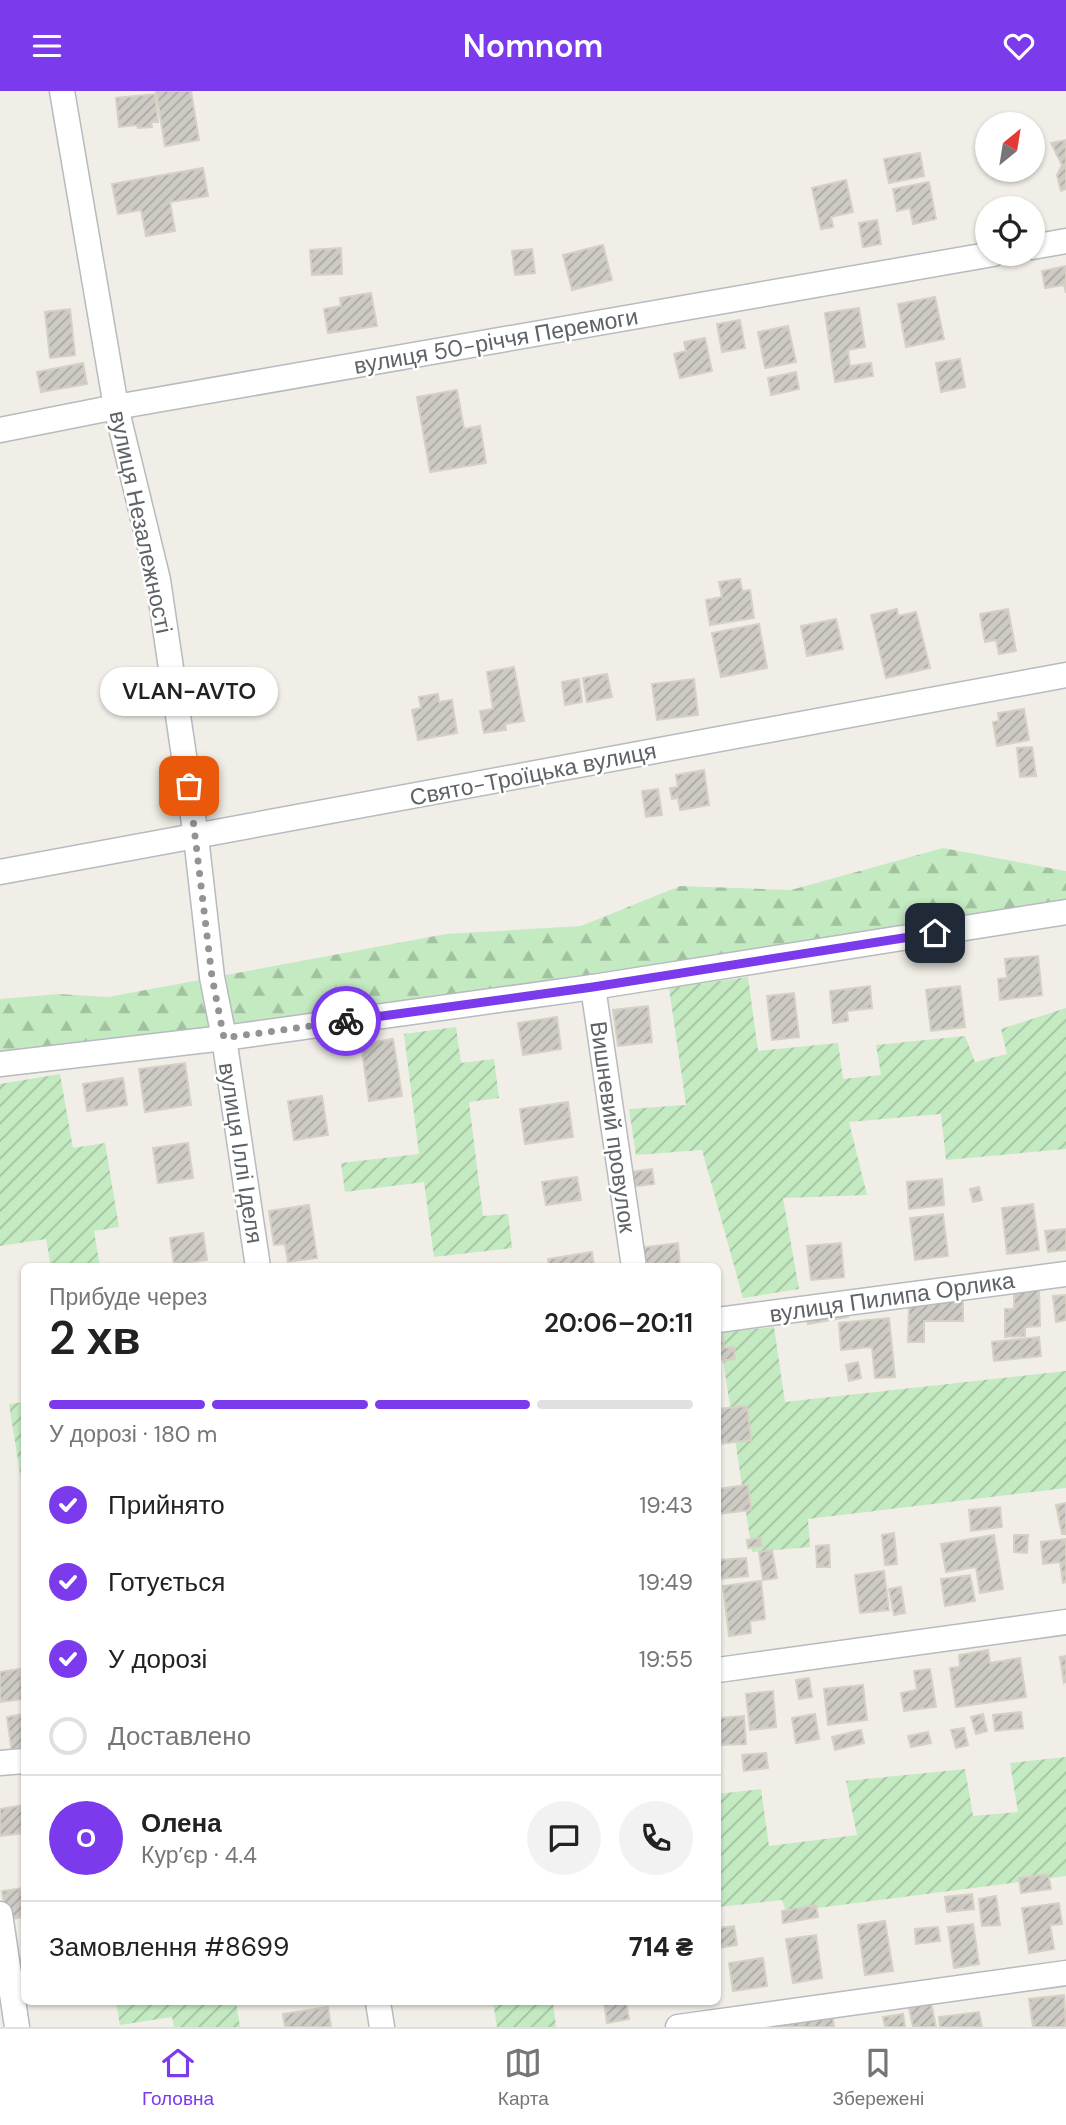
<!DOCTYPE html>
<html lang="uk">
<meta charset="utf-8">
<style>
body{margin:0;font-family:"DM Sans",sans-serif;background:#f2f2f2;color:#222;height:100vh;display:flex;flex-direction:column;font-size:26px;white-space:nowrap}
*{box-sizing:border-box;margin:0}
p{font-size:23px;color:#767676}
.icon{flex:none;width:38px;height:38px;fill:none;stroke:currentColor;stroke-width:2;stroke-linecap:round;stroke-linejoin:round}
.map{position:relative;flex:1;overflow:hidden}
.side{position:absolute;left:21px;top:1172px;width:700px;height:742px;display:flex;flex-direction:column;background:#fff;border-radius:10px;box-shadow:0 2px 5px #0004}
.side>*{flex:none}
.needle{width:46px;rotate:30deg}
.fabs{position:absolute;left:975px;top:21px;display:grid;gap:14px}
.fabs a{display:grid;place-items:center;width:70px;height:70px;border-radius:50%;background:#fff;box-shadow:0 2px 5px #0004;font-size:35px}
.pin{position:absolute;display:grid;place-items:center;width:60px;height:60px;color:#fff;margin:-30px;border-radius:14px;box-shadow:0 4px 10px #0006}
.courier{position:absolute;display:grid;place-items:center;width:70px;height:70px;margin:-35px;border:5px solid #7c3aed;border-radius:50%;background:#fff;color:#222;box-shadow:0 2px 9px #0007}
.bubble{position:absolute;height:49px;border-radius:24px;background:#fff;box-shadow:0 2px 5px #0004;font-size:23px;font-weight:600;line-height:49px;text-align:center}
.head em{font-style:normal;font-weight:600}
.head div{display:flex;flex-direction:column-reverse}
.head{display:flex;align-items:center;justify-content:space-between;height:119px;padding:0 28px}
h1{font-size:46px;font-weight:600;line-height:52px}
.bar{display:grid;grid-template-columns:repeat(4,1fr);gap:10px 7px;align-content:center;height:84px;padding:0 28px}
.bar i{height:9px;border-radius:5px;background:#e0e0e0}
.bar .active{background:#7c3aed}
.bar p{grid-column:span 4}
.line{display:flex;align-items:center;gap:18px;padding:0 28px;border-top:2px solid #e0e0e0}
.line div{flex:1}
.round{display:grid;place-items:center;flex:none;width:74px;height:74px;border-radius:37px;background:#f2f2f2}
ol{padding:0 28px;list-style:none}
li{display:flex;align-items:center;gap:21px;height:77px}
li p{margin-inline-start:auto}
li .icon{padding:7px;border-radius:50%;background:#7c3aed;color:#fff;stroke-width:4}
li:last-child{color:#767676}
li i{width:38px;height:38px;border:4px solid #e0e0e0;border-radius:50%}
header{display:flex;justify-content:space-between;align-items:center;height:91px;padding:0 28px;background:#7c3aed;color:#fff;font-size:32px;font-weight:600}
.tabs{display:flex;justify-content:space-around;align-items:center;height:98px;border-top:2px solid #e0e0e0;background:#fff;font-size:19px;color:#767676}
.tabs a{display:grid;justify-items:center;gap:4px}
.tabs .active{color:#7c3aed}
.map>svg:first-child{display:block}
</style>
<header><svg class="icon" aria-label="menu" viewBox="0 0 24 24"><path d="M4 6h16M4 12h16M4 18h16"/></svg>Nomnom<svg class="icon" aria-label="heart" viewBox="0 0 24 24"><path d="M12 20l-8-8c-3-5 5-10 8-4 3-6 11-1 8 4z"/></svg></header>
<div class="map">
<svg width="1066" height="1936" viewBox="0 0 1066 1936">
<defs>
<pattern id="forest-firs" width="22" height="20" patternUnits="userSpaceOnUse" patternTransform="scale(1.75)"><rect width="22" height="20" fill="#c4eac2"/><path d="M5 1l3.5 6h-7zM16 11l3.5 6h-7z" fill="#a2c1a1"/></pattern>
<pattern id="garden-furrows" width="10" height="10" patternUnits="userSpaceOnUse" patternTransform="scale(1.75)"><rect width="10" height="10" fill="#c4eac2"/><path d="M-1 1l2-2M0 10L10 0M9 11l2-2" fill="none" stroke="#a2c1a1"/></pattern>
<pattern id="building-hatch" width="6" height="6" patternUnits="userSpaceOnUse" patternTransform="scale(1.75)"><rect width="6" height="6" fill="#cecbc5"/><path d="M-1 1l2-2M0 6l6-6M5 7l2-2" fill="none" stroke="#aaa8a4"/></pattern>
</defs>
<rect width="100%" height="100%" fill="#f1eee7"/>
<polygon fill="url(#forest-firs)" points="943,757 1066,780 1066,821 0,973 0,908 58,903 108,906 446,843 581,835 680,795 791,799"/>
<g fill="url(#garden-furrows)">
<polygon points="748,886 758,960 838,952 843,988 881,984 876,954 965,945 975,971 1007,963 1001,938 1066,917 1066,1058 946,1069 941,1023 849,1031 867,1104 783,1107 799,1198 743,1207 702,1059 636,1064 629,1018 686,1014 669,897"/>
<polygon points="456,936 461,972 494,968 499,1007 469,1011 483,1125 508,1123 512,1157 434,1166 424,1091 345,1101 341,1072 419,1063 404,943"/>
<polygon points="60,983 73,1057 105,1052 119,1136 94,1140 100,1176 51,1176 46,1148 0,1155 0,993"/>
<polygon points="774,1236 785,1311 1066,1280 1066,1397 808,1428 810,1456 752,1461 719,1242"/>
<polygon points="24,1311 24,1407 9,1313"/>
<polygon points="1066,1666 1066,1785 786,1821 782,1809 718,1816 718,1703 761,1698 769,1755 857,1744 846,1690 965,1678 973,1725 1018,1721 1010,1672"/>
<polygon points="116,1911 236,1911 240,1936 174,1936 172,1926 120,1934"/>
<polygon points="493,1911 553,1911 556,1936 497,1936"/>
</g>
<g fill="url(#building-hatch)" stroke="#d7d0c4" stroke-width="2">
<polygon points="156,0 191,0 199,49 165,55"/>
<polygon points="155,3 158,31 151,31 152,36 138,37 137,34 119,36 116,7"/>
<polygon points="1066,49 1066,98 1061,100 1057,84 1062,74 1051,52"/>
<polygon points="920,62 924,85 889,92 884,68"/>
<polygon points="203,77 208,105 170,111 175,140 146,145 141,119 118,123 112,93"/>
<polygon points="846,89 853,121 831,126 833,136 821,138 812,97"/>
<polygon points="929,91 936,128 913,133 910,117 897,120 893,98"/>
<polygon points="877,129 881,153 863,156 859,132"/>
<polygon points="603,154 612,189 572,199 563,164"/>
<polygon points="341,157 342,183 312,184 310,159"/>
<polygon points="532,158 535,182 515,184 512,160"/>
<polygon points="1066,175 1066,202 1064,194 1045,197 1042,180"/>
<polygon points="371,202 377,235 328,242 324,218 341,215 340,207"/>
<polygon points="935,206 944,248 906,256 898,213"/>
<polygon points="859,217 865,256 848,259 850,275 871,272 873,285 835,291 825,222"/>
<polygon points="70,218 75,264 50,267 45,221"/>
<polygon points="740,229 745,257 722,261 717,233"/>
<polygon points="788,235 796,271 765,277 758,241"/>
<polygon points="705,247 712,280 680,287 674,263 686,260 684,251"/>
<polygon points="960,268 965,296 941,301 936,272"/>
<polygon points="83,272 87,293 41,301 37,281"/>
<polygon points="796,281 799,298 771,304 768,287"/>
<polygon points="457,299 464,338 480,335 486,372 430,381 417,306"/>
<polygon points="740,488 742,500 750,499 754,527 710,534 706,509 722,506 719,491"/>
<polygon points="897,518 898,525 916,521 930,577 886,587 871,524"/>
<polygon points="1008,518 1016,560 999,563 996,549 985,551 980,523"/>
<polygon points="836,528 843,558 807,565 801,535"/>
<polygon points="759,533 767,577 721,586 712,542"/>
<polygon points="514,576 524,630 505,633 506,639 484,642 480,620 493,618 487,581"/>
<polygon points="607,583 612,606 587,611 583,587"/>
<polygon points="579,588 582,611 565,614 562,591"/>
<polygon points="694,588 698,624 657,629 652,593"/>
<polygon points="438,603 439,611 452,609 457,642 418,649 412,619 421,617 419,606"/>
<polygon points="1024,618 1029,649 997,655 993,631 999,630 998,622"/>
<polygon points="1032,656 1036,685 1020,686 1017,657"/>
<polygon points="704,679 709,714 680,719 678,707 672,708 670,697 678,696 676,684"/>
<polygon points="658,698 662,724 646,726 642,700"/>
<polygon points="1038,865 1042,904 1000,909 998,888 1007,887 1005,868"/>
<polygon points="870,895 872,917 847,920 848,930 833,932 830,900"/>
<polygon points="960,895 965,936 931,940 926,899"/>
<polygon points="794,902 799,946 772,949 767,905"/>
<polygon points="648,915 652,951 618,955 613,919"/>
<polygon points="557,926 561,958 523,964 518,932"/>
<polygon points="393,948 402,1005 369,1010 361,953"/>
<polygon points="185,972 191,1014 145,1021 139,978"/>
<polygon points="123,987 127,1014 87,1020 83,993"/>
<polygon points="322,1005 328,1044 294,1049 288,1010"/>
<polygon points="568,1011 573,1046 525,1053 520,1018"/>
<polygon points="188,1052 193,1087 158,1092 153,1057"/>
<polygon points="652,1078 654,1093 630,1096 628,1081"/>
<polygon points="577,1086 581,1109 546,1114 542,1091"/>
<polygon points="942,1088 944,1114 909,1118 907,1091"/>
<polygon points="979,1096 982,1109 973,1111 970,1098"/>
<polygon points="1033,1113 1039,1159 1007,1163 1002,1117"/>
<polygon points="309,1114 317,1167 288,1171 285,1153 274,1154 269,1120"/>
<polygon points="943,1123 948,1165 915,1169 910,1127"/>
<polygon points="1066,1138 1066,1159 1048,1161 1045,1140"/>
<polygon points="203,1142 207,1169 174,1174 170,1147"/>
<polygon points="678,1152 680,1176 640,1176 638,1157"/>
<polygon points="841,1152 844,1186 811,1189 807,1155"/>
<polygon points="592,1161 594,1176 550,1176 548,1168"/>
<polygon points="1014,1199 1039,1199 1040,1235 1025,1236 1025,1245 1005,1246 1005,1218 1014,1218"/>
<polygon points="1066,1204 1066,1229 1056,1231 1053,1205"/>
<polygon points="931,1208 963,1208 963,1230 924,1230 924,1251 908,1251 909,1214 933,1214"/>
<polygon points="846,1213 848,1226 808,1233 806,1220"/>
<polygon points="889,1227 895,1286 875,1287 872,1256 841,1259 839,1232"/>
<polygon points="722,1243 724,1257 734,1256 735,1268 718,1270 718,1244"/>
<polygon points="1039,1246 1041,1265 994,1270 992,1251"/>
<polygon points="858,1271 861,1287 849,1290 846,1274"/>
<polygon points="747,1315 751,1349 718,1353 718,1318"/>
<polygon points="748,1394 751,1419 718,1423 718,1398"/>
<polygon points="1066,1412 1066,1443 1062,1443 1056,1414"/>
<polygon points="1000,1416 1002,1436 971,1440 969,1419"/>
<polygon points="894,1442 897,1473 885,1474 882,1444"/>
<polygon points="994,1444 1003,1498 980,1502 976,1476 946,1481 941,1453"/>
<polygon points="1014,1444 1028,1444 1027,1462 1014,1461"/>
<polygon points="761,1447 762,1455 748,1457 747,1449"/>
<polygon points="1066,1448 1066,1491 1063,1492 1060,1471 1043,1473 1041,1451"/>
<polygon points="829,1454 830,1476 817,1476 816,1455"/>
<polygon points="772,1459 777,1487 763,1489 759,1461"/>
<polygon points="746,1467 748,1485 718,1488 718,1469"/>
<polygon points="884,1480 889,1519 860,1522 855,1484"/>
<polygon points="970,1484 975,1510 945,1515 941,1488"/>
<polygon points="761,1490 765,1528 750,1530 751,1542 729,1545 723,1495"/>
<polygon points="901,1496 905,1522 894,1524 889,1498"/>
<polygon points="988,1559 990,1572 1020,1567 1026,1606 956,1616 950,1577 960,1576 959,1564"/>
<polygon points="1066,1565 1066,1591 1064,1592 1060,1566"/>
<polygon points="20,1578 24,1608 0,1611 0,1581"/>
<polygon points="930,1578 936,1616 904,1620 901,1602 917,1599 914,1580"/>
<polygon points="809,1587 812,1606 799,1608 796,1589"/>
<polygon points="863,1594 867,1629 828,1634 824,1598"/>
<polygon points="773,1600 776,1636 750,1639 746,1603"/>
<polygon points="1021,1621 1023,1637 995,1640 993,1624"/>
<polygon points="24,1623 24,1660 12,1662 7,1626"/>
<polygon points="815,1623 819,1648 796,1652 792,1627"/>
<polygon points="983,1623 987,1640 976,1643 971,1626"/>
<polygon points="744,1625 746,1653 721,1654 720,1627"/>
<polygon points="964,1637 968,1654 956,1657 951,1639"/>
<polygon points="861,1639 864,1652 835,1659 832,1646"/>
<polygon points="928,1641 931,1652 911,1656 908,1645"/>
<polygon points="766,1662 768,1677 744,1680 742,1664"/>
<polygon points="24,1714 24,1742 0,1745 0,1718"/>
<polygon points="1048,1783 1051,1798 1021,1802 1019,1787"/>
<polygon points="24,1797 24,1826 6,1829 2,1800"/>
<polygon points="972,1803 974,1818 947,1821 945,1806"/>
<polygon points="996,1805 1000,1834 982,1835 979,1808"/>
<polygon points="1059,1812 1062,1833 1050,1834 1054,1858 1029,1862 1022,1817"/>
<polygon points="816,1814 818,1826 783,1832 782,1820"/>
<polygon points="885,1830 893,1880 865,1884 858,1834"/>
<polygon points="973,1833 979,1873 954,1877 948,1836"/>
<polygon points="734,1835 737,1854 718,1857 718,1837"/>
<polygon points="938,1836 940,1850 916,1853 915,1838"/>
<polygon points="816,1844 822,1887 793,1892 786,1848"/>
<polygon points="763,1867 767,1895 733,1900 729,1872"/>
<polygon points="24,1868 24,1909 12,1870"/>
<polygon points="1064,1904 1066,1936 1033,1936 1029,1908"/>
<polygon points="604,1911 626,1911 629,1928 607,1932"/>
<polygon points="931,1912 936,1936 913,1936 909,1917"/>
<polygon points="328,1916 331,1936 285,1936 283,1923"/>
<polygon points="979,1921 982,1936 940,1936 939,1926"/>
<polygon points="903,1923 905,1936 885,1936 883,1926"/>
<polygon points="833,1927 834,1936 761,1936"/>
</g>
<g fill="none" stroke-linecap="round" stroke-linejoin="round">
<g stroke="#b7babe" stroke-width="27">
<g id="minor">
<polyline points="62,0 116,316 158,489 196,746 212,886 224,947 258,1176"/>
<polyline points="1032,156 1066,150"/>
<polyline points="0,339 116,316 993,163"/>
<polyline points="0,781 1066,584"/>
<polyline points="593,896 634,1176"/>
<polyline points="0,973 224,947 593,896 1066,821"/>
<polyline points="718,1229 1066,1183"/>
<polyline points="718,1579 1066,1531"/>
<polyline points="0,1672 24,1670"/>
<polyline points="0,1823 17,1936"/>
<polyline points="378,1911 382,1936"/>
<polyline points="678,1936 1066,1882"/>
</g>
</g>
<use href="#minor" stroke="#fff" stroke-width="24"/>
</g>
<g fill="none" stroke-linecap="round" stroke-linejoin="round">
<polyline stroke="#919494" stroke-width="7" stroke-dasharray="0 12.6" points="189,695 212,886 224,947 346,930"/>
<polyline stroke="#7c3aed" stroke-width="9" points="346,930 593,896 935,842"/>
</g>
<g text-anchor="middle" stroke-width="5" stroke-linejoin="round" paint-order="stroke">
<g font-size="23" fill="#5e6368" stroke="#fff">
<text transform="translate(496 250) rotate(-10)" y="8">вулиця 50-річчя Перемоги</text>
<text transform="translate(141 431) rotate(78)" y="8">вулиця Незалежності</text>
<text transform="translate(533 683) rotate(-11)" y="8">Свято-Троїцька вулиця</text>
<text transform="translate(613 1036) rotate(82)" y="8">Вишневий провулок</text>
<text transform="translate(241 1062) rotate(81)" y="8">вулиця Іллі Іделя</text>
<text transform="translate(892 1206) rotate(-8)" y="8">вулиця Пилипа Орлика</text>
</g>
</g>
</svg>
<div class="fabs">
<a><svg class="needle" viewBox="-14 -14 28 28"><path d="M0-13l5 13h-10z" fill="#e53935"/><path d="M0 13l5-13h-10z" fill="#767676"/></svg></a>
<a><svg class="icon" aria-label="locate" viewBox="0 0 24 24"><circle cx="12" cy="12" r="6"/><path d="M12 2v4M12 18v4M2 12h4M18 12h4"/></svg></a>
</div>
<div class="pin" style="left:189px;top:695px;background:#ea580c"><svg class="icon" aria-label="bag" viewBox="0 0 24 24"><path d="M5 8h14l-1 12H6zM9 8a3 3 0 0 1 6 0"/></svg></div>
<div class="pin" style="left:935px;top:842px;background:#1f2937"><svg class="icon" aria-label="home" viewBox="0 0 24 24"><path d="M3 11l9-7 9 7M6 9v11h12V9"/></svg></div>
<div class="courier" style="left:346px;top:930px"><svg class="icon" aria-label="bike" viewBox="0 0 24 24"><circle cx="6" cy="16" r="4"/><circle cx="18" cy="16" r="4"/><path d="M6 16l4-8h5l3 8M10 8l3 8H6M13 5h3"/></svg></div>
<div class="bubble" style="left:100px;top:576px;width:178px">VLAN-AVTO</div>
<section class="side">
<div class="head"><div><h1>2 хв</h1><p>Прибуде через</p></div><em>20:06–20:11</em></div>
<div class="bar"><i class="active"></i><i class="active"></i><i class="active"></i><i></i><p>У дорозі · 180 m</p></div>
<ol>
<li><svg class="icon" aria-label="check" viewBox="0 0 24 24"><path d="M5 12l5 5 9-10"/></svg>Прийнято<p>19:43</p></li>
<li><svg class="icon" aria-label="check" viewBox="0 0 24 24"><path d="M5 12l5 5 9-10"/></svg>Готується<p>19:49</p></li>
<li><svg class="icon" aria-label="check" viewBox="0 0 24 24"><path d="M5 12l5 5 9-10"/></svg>У дорозі<p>19:55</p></li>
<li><i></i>Доставлено</li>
</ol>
<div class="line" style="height:126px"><b class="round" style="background:#7c3aed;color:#fff">О</b><div><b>Олена</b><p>Кур’єр · 4.4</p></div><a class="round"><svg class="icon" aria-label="chat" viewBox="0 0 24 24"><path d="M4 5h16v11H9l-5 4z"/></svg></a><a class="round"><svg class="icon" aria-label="phone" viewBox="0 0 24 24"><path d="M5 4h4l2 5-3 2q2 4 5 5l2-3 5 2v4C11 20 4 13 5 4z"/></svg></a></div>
<div class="line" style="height:91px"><div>Замовлення #8699</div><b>714 ₴</b></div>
</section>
</div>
<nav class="tabs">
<a class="active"><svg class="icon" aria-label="home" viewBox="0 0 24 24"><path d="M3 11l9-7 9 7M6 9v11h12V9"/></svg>Головна</a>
<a><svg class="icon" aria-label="map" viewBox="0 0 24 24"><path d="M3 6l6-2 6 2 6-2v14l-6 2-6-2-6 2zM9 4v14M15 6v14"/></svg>Карта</a>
<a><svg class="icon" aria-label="saved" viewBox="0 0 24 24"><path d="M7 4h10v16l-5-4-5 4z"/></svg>Збережені</a>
</nav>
